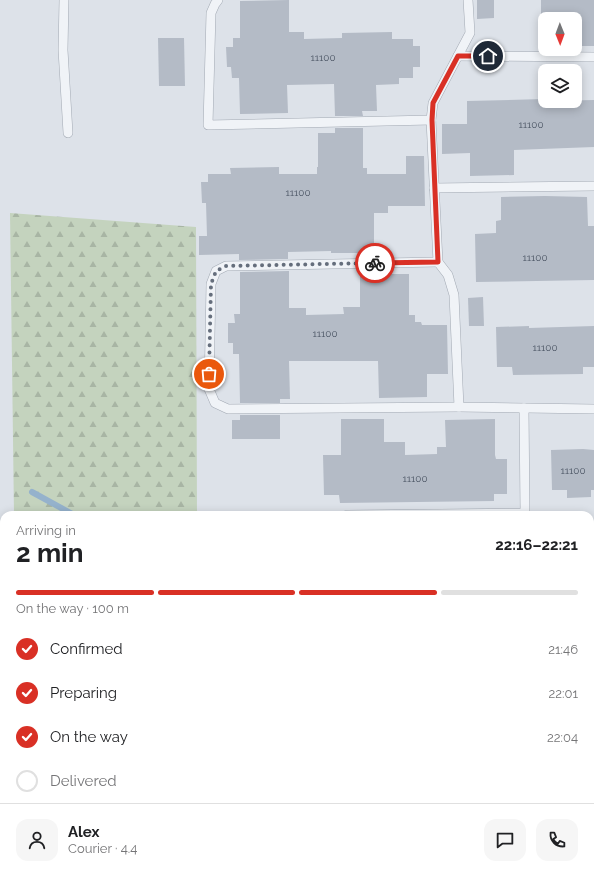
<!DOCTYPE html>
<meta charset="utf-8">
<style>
body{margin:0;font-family:Raleway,sans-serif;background:#f6f6f6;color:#202124;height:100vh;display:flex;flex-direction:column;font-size:15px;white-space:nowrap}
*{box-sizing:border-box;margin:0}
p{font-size:13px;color:#757577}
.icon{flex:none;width:22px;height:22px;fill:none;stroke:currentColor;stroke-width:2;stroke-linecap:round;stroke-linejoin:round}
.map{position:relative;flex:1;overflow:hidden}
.panel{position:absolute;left:0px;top:511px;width:594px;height:372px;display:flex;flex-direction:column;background:#fff;border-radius:12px 12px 0 0;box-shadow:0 2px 10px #0003}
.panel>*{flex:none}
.needle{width:26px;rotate:179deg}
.fabs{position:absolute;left:538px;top:12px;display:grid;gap:8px}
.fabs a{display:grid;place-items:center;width:44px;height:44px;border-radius:8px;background:#fff;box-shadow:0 2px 10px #0003;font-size:20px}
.pin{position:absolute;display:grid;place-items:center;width:34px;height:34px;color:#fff;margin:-17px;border:2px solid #fff;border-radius:50%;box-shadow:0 1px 4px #0007}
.courier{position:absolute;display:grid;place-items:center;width:40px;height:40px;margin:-20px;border:3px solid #d93025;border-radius:50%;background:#fff;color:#222;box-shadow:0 1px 5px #0007}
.overview em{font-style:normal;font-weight:700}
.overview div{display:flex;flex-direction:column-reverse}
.overview{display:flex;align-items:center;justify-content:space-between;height:68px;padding:0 16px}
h1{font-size:26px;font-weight:700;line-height:30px}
.bar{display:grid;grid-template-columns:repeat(4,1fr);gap:6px 4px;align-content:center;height:48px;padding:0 16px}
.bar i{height:5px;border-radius:3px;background:#e0e0e0}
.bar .active{background:#d93025}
.bar p{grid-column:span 4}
.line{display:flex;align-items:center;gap:10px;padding:0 16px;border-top:1px solid #e0e0e0}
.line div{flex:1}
.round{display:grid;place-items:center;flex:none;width:42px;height:42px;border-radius:12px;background:#f6f6f6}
ol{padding:0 16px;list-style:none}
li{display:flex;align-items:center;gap:12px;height:44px}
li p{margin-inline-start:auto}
li .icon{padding:4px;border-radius:50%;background:#d93025;color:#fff;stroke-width:4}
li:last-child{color:#757577}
li i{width:22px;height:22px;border:2px solid #e0e0e0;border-radius:50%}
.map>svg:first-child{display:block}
</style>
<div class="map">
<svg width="594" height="883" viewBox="0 0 594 883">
<defs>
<pattern id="forest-firs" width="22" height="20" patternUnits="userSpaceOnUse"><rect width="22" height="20" fill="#c4d3be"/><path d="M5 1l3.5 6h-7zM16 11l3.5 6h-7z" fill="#a8b5a4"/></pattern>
<pattern id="wetland-marsh" width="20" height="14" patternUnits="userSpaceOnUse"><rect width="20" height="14" fill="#c4d3be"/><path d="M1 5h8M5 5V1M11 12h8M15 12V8" fill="none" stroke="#a8b5a4"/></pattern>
</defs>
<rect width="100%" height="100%" fill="#dde2e9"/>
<g fill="url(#forest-firs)">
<polygon points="10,213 196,227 197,515 14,515"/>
<polygon points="590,534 594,534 594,810 590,809"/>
<polygon points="88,879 424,879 432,883 88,883"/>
</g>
<polygon fill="url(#wetland-marsh)" points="590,809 594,810 594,883 432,883 424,879 590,879"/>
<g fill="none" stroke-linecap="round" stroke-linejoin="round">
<g stroke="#95b2cc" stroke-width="6">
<polyline points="32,492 74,515"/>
<polyline points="525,879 531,883"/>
</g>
</g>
<g fill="#b4bbc6">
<polygon points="289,0 289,32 304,32 304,39 342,38 342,33 392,32 392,39 413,39 413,46 420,46 420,67 413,67 413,78 399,78 399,84 376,85 377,111 362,111 363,116 335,116 334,84 287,85 288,113 240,114 239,78 232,78 231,67 227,67 226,47 233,47 233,38 240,38 240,1"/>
<polygon points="477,0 494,0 494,18 477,19"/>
<polygon points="541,0 594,0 594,46 575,46 575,16 541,16"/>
<polygon points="158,38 184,38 185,86 159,86"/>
<polygon points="544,99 544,101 594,100 594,147 514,150 514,175 470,176 470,153 442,154 442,124 467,124 467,101"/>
<polygon points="335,128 363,128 363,168 367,168 367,174 406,174 406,156 424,156 425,206 388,206 388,213 374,213 374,257 359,257 359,253 331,253 331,251 288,252 288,259 239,260 239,254 199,255 199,236 207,236 206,203 202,203 201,182 208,182 208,174 231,174 230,168 279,167 279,174 317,174 317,167 318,167 318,133 335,133"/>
<polygon points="545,196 587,197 588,226 594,226 594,280 476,282 475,234 496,233 496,221 501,220 501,197"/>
<polygon points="360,269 375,269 375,274 409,274 409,315 415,315 415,322 421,322 422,325 447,325 448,374 427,374 427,397 379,398 378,361 289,361 290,399 280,399 280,403 240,403 239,354 233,354 233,343 228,343 228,323 235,323 234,314 240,314 240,272 289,271 289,308 306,308 306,315 344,314 343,307 360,307"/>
<polygon points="483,297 484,326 469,326 468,298"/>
<polygon points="529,326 529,328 594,326 594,367 583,367 583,374 513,375 512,367 497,367 496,327"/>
<polygon points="240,415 280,415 280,439 232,439 232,420 240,420"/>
<polygon points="341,419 384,419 384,442 405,442 405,455 437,454 437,447 446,447 445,420 495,419 495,455 496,459 507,459 507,494 494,494 494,501 340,503 339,495 324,495 323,455 341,455"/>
<polygon points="583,449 594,450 594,490 591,490 591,497 567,498 567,490 552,490 551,450"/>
</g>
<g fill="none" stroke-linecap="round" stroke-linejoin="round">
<g stroke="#a2a9b3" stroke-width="10">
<g id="lane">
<polyline points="64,0 63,50 68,133"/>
<polyline points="218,0 215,4 211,13 208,125 431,120"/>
<polyline points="468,0 470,33 433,103 431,120 438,262 448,275 454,295 459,407 594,409"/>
<polyline points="458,56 594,57"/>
<polyline points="434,188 594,186"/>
<polyline points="438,262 226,266 216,271 211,284 209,389 215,403 228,409 459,407"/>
<polyline points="347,515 525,513 524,408"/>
</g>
</g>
<use href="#lane" stroke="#f0f3f7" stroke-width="9"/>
</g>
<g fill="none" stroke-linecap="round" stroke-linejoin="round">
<polyline stroke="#656e7c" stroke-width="4" stroke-dasharray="0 7.2" points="209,374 211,284 216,271 226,266 375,263"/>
<polyline stroke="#d93025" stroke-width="5" points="375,263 438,262 432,120 433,103 458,56 488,56"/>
</g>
<g text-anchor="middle" stroke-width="3" stroke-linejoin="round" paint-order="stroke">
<g font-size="10" fill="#495362">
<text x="323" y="61">11100</text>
<text x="531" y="128">11100</text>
<text x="298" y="196">11100</text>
<text x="535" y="261">11100</text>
<text x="325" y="337">11100</text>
<text x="545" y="351">11100</text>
<text x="573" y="474">11100</text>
<text x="415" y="482">11100</text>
</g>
</g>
</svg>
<div class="fabs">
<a><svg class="needle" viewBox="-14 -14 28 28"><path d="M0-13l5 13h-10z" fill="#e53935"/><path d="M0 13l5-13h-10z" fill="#757577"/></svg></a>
<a><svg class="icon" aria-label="layers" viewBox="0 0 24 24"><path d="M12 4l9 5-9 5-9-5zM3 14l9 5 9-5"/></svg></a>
</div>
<div class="pin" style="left:209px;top:374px;background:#ea580c"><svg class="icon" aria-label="bag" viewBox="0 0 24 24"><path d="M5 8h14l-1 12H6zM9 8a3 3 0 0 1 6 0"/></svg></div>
<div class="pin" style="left:488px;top:56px;background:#1f2937"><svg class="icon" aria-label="home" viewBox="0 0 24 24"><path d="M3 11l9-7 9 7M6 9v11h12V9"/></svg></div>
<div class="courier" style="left:375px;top:263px"><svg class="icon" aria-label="bike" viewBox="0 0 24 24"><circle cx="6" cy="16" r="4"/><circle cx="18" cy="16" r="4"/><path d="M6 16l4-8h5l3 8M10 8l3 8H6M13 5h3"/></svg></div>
<section class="panel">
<div class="overview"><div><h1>2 min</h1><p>Arriving in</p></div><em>22:16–22:21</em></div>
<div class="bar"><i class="active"></i><i class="active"></i><i class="active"></i><i></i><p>On the way · 100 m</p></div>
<ol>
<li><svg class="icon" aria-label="check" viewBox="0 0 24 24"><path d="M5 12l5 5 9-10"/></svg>Confirmed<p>21:46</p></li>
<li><svg class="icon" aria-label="check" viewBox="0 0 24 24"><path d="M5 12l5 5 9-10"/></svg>Preparing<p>22:01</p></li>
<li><svg class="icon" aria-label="check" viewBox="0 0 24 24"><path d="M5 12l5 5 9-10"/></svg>On the way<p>22:04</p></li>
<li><i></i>Delivered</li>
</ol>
<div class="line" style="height:72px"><a class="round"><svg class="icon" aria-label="person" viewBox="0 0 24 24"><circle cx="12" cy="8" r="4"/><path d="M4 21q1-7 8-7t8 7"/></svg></a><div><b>Alex</b><p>Courier · 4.4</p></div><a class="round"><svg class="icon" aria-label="chat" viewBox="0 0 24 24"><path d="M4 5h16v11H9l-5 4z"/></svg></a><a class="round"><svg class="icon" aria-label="phone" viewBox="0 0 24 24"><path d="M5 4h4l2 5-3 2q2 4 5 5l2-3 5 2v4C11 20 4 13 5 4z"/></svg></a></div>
</section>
</div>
